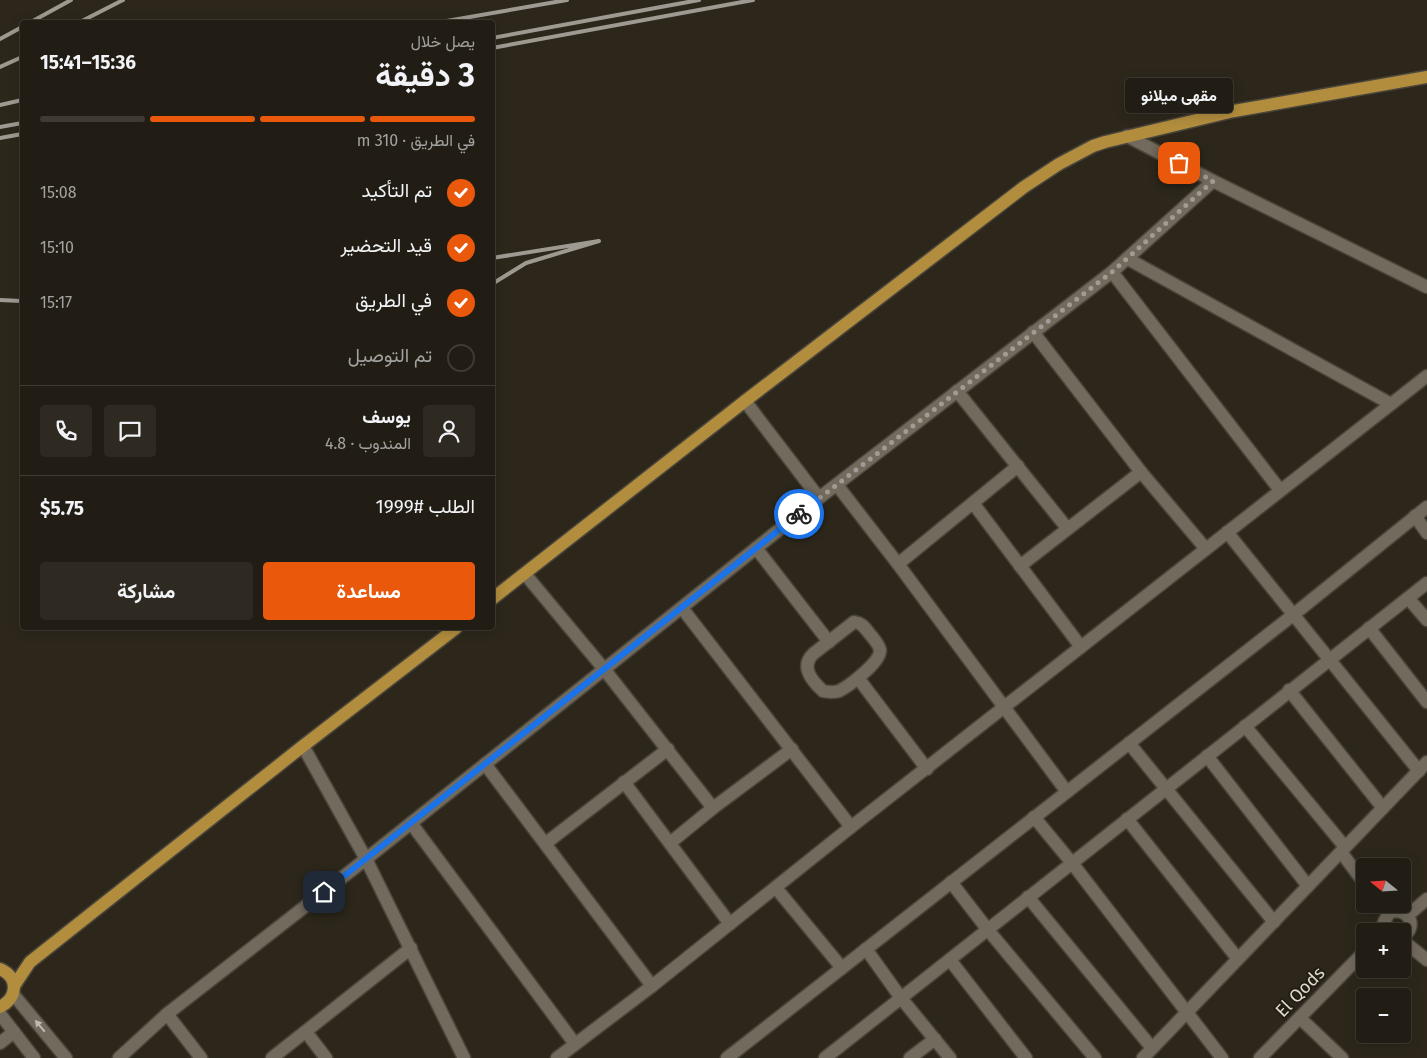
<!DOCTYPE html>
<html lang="ar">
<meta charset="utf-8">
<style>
body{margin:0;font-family:"Fira Sans",Vazirmatn,sans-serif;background:#2e2a22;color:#f1f3f6;direction:rtl;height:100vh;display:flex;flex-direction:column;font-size:19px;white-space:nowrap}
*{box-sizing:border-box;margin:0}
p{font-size:16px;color:#a2a2a0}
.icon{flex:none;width:28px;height:28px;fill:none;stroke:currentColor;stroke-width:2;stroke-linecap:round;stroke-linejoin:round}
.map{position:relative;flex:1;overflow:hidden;direction:ltr}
.panel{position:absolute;left:20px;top:20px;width:475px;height:610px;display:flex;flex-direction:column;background:#221d14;border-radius:5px;box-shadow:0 2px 12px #0003,0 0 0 1px #3f3b34;direction:rtl}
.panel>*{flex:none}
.needle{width:32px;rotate:288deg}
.fabs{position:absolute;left:1356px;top:858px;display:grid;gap:10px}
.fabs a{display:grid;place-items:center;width:55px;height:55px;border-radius:5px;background:#221d14;box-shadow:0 2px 12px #0003,0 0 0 1px #3f3b34;font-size:25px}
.pin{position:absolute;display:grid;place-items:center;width:42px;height:42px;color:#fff;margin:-21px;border-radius:10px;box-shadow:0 2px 8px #0006}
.courier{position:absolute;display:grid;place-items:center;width:50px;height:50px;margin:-25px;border:4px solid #1a73e8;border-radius:50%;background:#fff;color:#222;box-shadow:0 1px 6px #0007}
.bubble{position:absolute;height:35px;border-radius:5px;background:#221d14;box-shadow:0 2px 12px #0003,0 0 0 1px #3f3b34;font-size:16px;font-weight:700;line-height:35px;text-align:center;direction:rtl}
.head em{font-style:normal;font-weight:700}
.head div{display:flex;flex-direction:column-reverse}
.head{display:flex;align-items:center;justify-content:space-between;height:85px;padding:0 20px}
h1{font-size:32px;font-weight:700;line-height:38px}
.bar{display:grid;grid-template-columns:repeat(4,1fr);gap:8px 5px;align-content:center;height:60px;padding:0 20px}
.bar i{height:6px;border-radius:4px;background:#3f3b34}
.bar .active{background:#ea580c}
.bar p{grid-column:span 4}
.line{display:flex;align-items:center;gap:12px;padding:0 20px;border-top:1px solid #3f3b34}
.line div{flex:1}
.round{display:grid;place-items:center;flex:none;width:52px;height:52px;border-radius:5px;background:#2e2a22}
ol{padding:0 20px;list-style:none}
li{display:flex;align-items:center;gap:15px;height:55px}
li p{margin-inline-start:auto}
li .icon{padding:5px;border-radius:50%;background:#ea580c;color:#fff;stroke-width:4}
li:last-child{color:#a2a2a0}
li i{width:28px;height:28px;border:2px solid #3f3b34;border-radius:50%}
.button{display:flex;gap:10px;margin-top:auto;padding:10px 20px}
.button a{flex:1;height:58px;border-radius:5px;background:#ea580c;color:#fff;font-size:20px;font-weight:700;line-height:58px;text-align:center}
.button a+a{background:#2e2a22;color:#f1f3f6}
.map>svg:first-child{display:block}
</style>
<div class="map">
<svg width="1427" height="1058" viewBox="0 0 1427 1058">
<rect width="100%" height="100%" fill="#2d271b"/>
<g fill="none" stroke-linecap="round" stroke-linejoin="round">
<g stroke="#4a453b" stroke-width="15">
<g id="minor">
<polyline points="1127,136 1213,181 1427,287"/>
<polyline points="1128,259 1391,404"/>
<polyline points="1112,272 1280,490"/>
<polyline points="1033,332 1141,472 1206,549"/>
<polyline points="957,391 1067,528"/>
<polyline points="745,401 819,498"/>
<polyline points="837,485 898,564 1067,792"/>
<polyline points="973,503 1081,647"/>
<polyline points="1415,516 1427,533"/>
<polyline points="1227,532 1419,771"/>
<polyline points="756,548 829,642"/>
<polyline points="898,564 1018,466"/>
<polyline points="1020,566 1141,472"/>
<polyline points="525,574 604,669 713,808 792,749"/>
<polyline points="1408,598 1427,620"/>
<polyline points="682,608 851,827"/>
<path d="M854,622C862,623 864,627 869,633C873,638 879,644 880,650C881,662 849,686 839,691C833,693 828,692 823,691C812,681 800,667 813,654Z"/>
<polyline points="1369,628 1427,702"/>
<polyline points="858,678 927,769"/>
<polyline points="1289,690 1383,808"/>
<polyline points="1245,726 1345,847"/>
<polyline points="1129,743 1274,922"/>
<polyline points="303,746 366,859 464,1058"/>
<polyline points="1207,756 1308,886"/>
<polyline points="485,764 652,986"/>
<polyline points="624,782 730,924"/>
<polyline points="1034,817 1072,863 1222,1058"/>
<polyline points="1127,819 1238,959"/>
<polyline points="411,823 575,1044"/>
<polyline points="546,843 668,749"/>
<polyline points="670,843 713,808"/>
<polyline points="1341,852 1365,884"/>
<polyline points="951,882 988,930 1095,1058"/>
<polyline points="776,888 842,968"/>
<polyline points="1028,897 1152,1048"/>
<polyline points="1408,915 1427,899"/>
<path d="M1386,931L1384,922L1389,913C1407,905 1420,927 1402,937"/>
<polyline points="1402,940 1427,960"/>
<polyline points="866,949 901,998 950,1058"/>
<polyline points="950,960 1026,1058"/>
<polyline points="13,994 66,1058"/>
<polyline points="0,1014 34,1058"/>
<polyline points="167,1014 201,1058"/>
<polyline points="1300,1018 1342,1058"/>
<polyline points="306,1032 326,1058"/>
<polyline points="0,1043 14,1032"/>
<polyline points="119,1058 167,1014 366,859 819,498 1112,272 1213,181"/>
<polyline points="272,1058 411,948"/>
<polyline points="557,1058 652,986 851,827 1427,376"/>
<polyline points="727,1058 1293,615 1427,507"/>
<polyline points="825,1058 1427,583"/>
<polyline points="910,1058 935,1039"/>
<polyline points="1143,1058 1427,762"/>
<polyline points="1260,1058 1365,951"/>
</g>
</g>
<g stroke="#4a453b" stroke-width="15">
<g id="major">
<polyline points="492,599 745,401 1024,187 1059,164 1093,146 1105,142 1234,111 1427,77"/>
<path d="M0,969C19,977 18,998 0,1007"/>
<polyline points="14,986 30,962 303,746 456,628"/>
</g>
</g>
<use href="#minor" stroke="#726a5d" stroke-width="12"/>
<use href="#major" stroke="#b18d3d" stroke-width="12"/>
<g stroke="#9f9a91" stroke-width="4">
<polyline points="31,22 71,0"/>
<polyline points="80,22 123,0"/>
<polyline points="441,22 567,0"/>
<polyline points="492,38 699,0"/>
<polyline points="0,39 22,27"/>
<polyline points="492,48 753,0"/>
<polyline points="0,67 22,57"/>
<polyline points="0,105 22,100"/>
<polyline points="0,127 22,123"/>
<polyline points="0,138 22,134"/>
<polyline points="492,258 599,241 526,263 492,284"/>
<polyline points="0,300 22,301"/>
</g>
</g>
<defs><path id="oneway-solid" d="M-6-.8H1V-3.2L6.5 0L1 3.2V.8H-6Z" transform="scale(1.25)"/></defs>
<use fill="#beb8b0" href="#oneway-solid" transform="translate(40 1026) rotate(-130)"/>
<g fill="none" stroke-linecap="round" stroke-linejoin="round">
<polyline stroke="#a09b93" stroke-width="5" stroke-dasharray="0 9" points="799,514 1112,272 1213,181 1179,163"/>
<polyline stroke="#1a73e8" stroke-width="6" points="324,892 799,514"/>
</g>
<g text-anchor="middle" stroke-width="4" stroke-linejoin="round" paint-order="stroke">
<g font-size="18" fill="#dedad3" stroke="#241d12">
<text transform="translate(1300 992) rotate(-46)" y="6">El Qods</text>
</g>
</g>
</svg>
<div class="fabs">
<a><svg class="needle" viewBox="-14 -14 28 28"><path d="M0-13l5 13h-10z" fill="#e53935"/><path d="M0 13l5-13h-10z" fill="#a2a2a0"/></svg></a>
<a>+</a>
<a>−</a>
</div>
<div class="pin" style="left:1179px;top:163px;background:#ea580c"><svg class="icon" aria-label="bag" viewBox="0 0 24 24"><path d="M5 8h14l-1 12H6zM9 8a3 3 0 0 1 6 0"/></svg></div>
<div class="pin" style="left:324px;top:892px;background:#1f2937"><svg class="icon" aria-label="home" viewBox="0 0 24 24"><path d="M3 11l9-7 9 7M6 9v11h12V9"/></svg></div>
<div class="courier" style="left:799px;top:514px"><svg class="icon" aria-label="bike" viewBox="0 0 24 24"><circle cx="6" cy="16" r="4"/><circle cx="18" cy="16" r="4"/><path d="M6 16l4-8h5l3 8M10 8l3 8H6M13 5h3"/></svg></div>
<div class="bubble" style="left:1125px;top:78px;width:108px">مقهى ميلانو</div>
<section class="panel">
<div class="head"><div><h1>3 دقيقة</h1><p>يصل خلال</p></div><em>15:36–15:41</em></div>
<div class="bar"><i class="active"></i><i class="active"></i><i class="active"></i><i></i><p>في الطريق · 310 m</p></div>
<ol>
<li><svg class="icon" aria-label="check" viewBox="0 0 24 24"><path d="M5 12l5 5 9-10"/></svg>تم التأكيد<p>15:08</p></li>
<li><svg class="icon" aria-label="check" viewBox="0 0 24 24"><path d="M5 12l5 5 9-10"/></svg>قيد التحضير<p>15:10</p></li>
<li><svg class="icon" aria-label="check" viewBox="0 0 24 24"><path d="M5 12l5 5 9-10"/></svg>في الطريق<p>15:17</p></li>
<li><i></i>تم التوصيل</li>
</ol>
<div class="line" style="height:90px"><a class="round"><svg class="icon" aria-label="person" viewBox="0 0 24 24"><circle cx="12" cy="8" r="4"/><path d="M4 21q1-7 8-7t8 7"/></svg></a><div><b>يوسف</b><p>المندوب · 4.8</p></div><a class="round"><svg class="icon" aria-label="chat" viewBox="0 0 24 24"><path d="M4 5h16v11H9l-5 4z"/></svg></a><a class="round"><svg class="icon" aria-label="phone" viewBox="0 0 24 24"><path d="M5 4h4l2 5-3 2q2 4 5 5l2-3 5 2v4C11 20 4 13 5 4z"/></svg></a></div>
<div class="line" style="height:65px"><div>الطلب #1999</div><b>$5.75</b></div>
<div class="button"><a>مساعدة</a><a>مشاركة</a></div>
</section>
</div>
